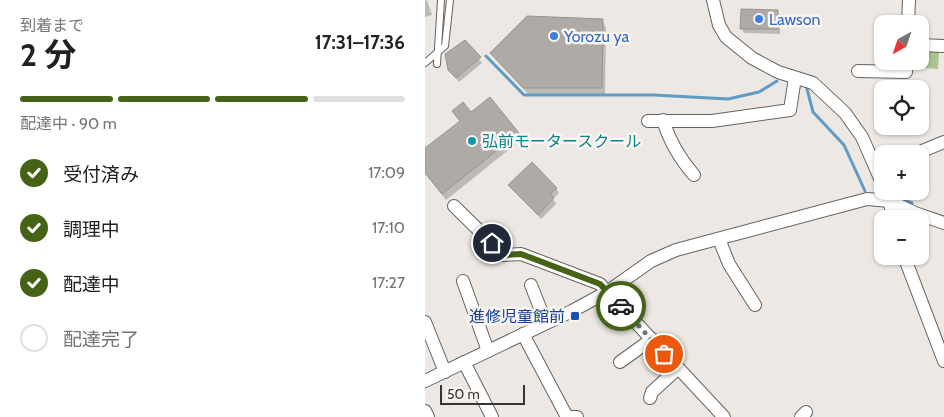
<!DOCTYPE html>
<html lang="ja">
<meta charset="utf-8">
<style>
body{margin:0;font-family:Cabin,"Noto Sans JP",sans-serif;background:#f2f2f2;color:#202124;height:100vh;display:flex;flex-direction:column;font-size:19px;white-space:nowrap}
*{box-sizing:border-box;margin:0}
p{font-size:16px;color:#757577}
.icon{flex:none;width:28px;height:28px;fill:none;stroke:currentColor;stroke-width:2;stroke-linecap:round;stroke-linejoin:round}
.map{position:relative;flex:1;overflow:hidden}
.side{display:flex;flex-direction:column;background:#fff;width:425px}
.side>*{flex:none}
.needle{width:32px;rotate:220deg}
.controls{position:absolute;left:449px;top:15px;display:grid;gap:10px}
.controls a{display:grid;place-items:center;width:55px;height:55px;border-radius:10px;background:#fff;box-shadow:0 1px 4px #0004;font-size:25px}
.scale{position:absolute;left:15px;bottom:12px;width:85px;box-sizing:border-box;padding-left:5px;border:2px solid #373533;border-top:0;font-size:14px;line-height:18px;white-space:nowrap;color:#373533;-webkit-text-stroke:4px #faf5f1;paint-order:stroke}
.pin{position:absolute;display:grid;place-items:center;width:42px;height:42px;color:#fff;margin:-21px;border:2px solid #fff;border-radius:50%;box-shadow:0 1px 5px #0007}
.courier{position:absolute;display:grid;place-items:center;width:50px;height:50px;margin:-25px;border:4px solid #456317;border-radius:50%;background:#fff;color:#222;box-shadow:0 1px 6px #0007}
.overview em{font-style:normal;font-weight:700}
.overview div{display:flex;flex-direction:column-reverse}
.overview{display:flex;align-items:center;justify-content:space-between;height:85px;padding:0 20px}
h1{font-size:32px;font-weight:700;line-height:38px}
.bar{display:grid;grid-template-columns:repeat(4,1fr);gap:8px 5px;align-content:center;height:60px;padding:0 20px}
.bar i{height:6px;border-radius:4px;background:#e0e0e0}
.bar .active{background:#456317}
.bar p{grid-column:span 4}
ol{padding:0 20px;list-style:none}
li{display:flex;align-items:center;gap:15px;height:55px}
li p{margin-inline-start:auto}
li .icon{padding:5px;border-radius:50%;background:#456317;color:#fff;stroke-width:4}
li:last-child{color:#757577}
li i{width:28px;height:28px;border:2px solid #e0e0e0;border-radius:50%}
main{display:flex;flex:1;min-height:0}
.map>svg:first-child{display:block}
</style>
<main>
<section class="side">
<div class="overview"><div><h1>2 分</h1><p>到着まで</p></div><em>17:31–17:36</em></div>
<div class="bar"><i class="active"></i><i class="active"></i><i class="active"></i><i></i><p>配達中 · 90 m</p></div>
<ol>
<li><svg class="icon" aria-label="check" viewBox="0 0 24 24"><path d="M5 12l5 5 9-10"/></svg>受付済み<p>17:09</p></li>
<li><svg class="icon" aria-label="check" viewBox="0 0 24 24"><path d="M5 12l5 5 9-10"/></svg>調理中<p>17:10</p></li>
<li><svg class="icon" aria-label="check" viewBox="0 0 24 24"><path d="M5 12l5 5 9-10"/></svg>配達中<p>17:27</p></li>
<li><i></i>配達完了</li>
</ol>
</section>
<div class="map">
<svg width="519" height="417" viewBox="0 0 519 417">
<rect width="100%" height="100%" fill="#ede8e3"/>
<polygon fill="#acc48d" points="495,50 514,52 513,69 485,67 486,61 495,61"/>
<g fill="#0003">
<polygon points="2,0 7,15 0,17 0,1"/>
<polygon points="352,11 355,16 355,34 319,33 317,29"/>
<polygon points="177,21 181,27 180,94 103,94 66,53"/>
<polygon points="40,41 57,63 34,82 24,70"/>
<polygon points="46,114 93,134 96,140 21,200 0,173 0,150"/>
<polygon points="85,185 131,188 134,193 128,199 131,204 116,219"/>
</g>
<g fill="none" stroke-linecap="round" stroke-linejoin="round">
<g stroke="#609bc3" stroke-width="3">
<polyline points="61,56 99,95 229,95 303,99 334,92 352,81"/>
<polyline points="382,89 388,112 419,145 440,191"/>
<polyline points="471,197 487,203"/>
</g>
</g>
<g fill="#afaaa6" stroke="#98948f">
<polygon points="316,9 353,10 353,29 315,29"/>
<polygon points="102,16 178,19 177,88 98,88 65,53"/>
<polygon points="40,40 56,57 31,78 23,70 20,54"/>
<polygon points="65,97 94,133 17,194 0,173 0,148 35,121 27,111 38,102 46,112"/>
<polygon points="107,162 132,188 125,194 129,198 113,215 83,185"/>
</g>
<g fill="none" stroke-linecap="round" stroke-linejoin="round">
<g stroke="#66625e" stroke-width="8">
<g id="lane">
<polyline points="0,63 20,46 25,0"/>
<polyline points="12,64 16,0"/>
</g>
</g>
<g stroke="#66625e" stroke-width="14">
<g id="street">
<polyline points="288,0 294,25 301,37 327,58 353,72 388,83 420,113 437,137 458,185"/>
<polyline points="483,24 484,0"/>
<polyline points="495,45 519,46"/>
<polyline points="433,71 481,72 482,61"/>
<path d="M238,120C244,140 255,159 269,175"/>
<polyline points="223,121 287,121 365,110 370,78"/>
<polyline points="490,154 519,142"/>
<polyline points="463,197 469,219"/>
<polyline points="29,206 79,255 96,254 175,284 299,417"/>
<polyline points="294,239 304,264 330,305"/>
<polyline points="479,256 519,361"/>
<polyline points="38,281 63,351"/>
<polyline points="106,285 121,323"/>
<polyline points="0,322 20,372"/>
<polyline points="98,334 142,417 152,417"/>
<polyline points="39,362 67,417"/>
<polyline points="195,362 227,339"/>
<polyline points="0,381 147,311 182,292 226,261 251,250 442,199 465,201 490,213 519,223"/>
<polyline points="225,398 227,392 252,369"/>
<polyline points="0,411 3,417"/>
<polyline points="376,417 381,412"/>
</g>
</g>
<use href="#lane" stroke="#fff" stroke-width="6"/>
<use href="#street" stroke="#fff" stroke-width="12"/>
</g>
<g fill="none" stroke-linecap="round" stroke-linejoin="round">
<polyline stroke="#777471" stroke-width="5" stroke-dasharray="0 9" points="196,306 239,354"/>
<polyline stroke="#456317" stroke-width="6" points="67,243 79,255 96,254 175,284 196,306"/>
</g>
<g fill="#3f7fe0" stroke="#faf5f1" stroke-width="2">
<circle cx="334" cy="19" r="5"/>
<circle cx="129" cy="36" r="5"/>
</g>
<circle fill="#0f9aa8" stroke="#faf5f1" stroke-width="2" cx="47" cy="141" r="5"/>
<rect fill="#1a4fb4" stroke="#faf5f1" stroke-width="2" x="145" y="311" width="10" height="10" rx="2.5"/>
<g text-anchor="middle" stroke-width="5" stroke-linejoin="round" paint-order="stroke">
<g font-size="16" fill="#366cbe" stroke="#faf5f1" text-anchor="start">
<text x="344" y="25">Lawson</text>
<text x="139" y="42">Yorozu ya</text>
</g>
<g font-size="16" fill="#0d838f" stroke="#faf5f1" text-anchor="start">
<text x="57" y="147">弘前モータースクール</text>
</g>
<g font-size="16" fill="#164399" stroke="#faf5f1" text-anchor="end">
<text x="140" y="322">進修児童館前</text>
</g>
</g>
</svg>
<div class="controls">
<a><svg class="needle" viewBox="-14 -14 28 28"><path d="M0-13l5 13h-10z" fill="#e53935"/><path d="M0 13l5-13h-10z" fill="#757577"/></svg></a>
<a><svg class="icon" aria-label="locate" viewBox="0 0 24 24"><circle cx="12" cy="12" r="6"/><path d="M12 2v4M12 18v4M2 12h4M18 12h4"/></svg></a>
<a>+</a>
<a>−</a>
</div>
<div class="scale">50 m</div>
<div class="pin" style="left:239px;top:354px;background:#ea580c"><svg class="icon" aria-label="bag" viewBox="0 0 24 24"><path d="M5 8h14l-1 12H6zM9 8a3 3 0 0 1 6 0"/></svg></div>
<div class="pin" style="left:67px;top:243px;background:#1f2937"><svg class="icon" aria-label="home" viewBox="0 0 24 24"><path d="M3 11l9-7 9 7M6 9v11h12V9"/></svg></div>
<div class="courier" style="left:196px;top:306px"><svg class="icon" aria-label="car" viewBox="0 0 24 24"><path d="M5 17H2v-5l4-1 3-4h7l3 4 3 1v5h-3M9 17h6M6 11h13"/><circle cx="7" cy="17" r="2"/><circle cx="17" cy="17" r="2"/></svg></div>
</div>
</main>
